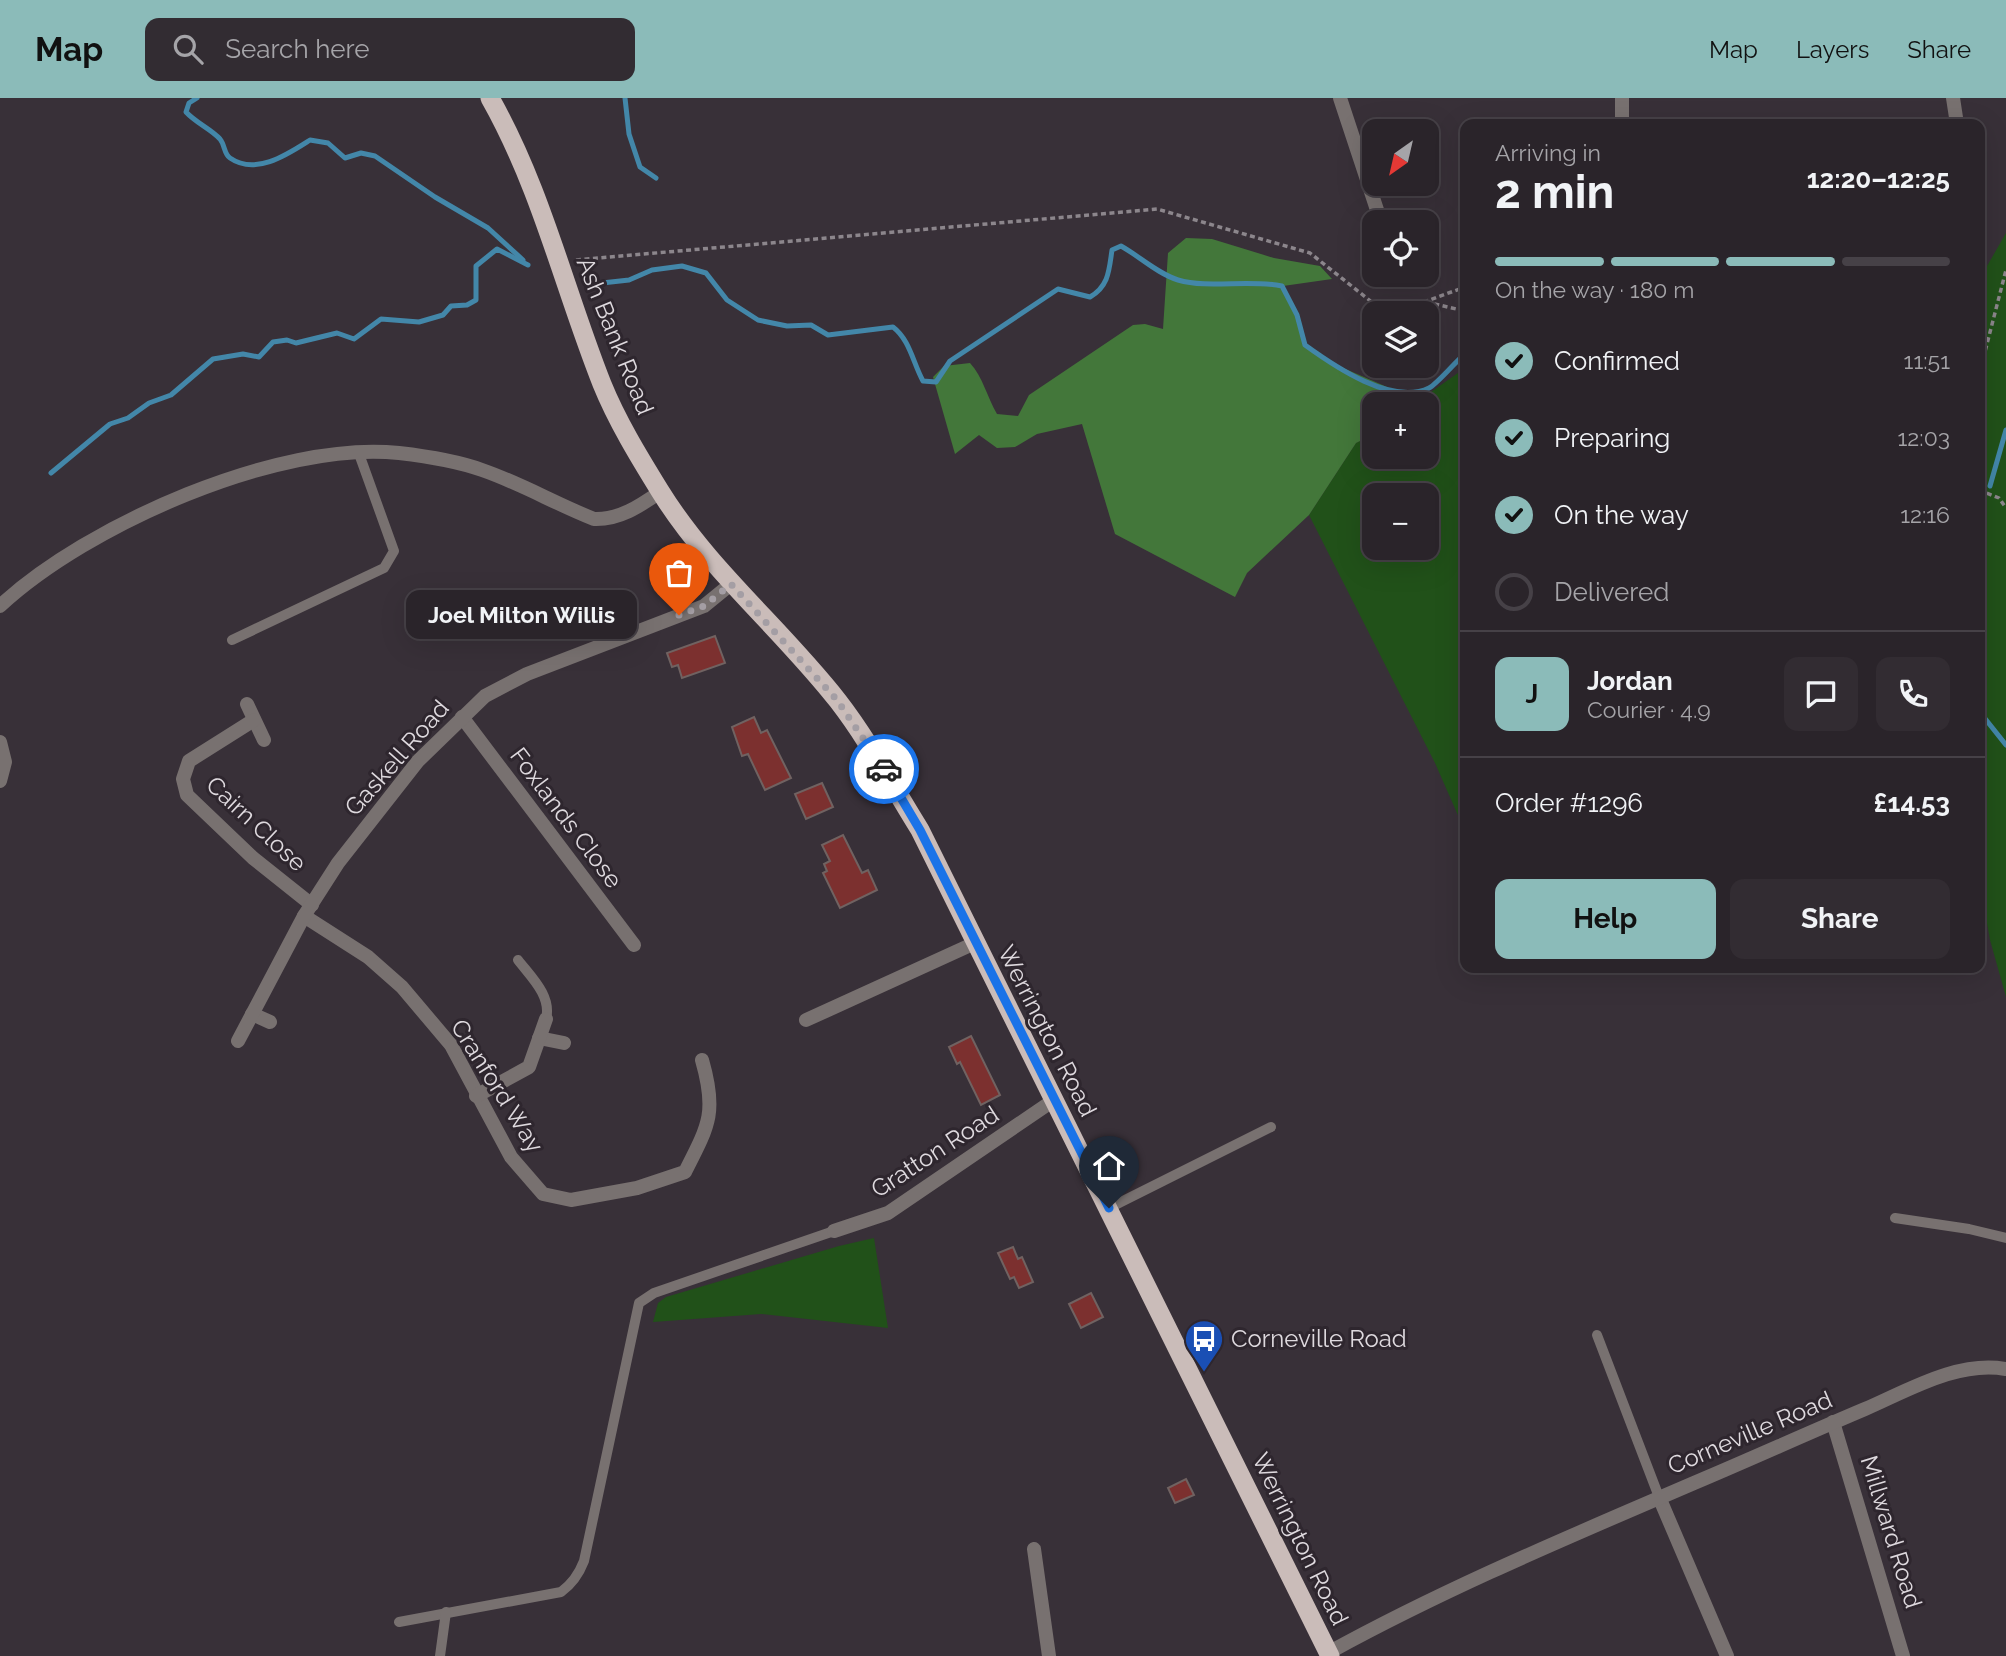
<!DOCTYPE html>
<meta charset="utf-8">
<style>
body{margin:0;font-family:Raleway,sans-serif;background:#322c32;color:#f1f3f6;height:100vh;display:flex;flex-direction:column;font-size:26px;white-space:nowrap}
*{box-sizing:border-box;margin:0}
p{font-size:23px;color:#a5a4a8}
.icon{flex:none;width:38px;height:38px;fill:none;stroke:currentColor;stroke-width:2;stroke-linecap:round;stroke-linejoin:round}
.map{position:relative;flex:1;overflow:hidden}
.details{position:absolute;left:1460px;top:21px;width:525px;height:854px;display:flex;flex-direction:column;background:#2a242a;border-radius:14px;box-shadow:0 7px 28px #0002,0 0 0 2px #464147}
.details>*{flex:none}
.needle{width:46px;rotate:214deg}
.tools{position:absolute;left:1362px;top:21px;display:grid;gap:14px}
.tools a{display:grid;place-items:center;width:77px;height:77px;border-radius:14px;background:#2a242a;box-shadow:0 7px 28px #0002,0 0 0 2px #464147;font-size:35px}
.pin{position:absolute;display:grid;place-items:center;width:60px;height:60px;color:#fff;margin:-72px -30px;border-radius:50% 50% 50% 0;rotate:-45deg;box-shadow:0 0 7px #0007}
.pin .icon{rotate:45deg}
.courier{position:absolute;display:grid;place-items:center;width:70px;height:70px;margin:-35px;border:5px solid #1a73e8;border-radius:50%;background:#fff;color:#222;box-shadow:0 2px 9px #0007}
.bubble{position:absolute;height:49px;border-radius:14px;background:#2a242a;box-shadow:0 7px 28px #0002,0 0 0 2px #464147;font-size:23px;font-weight:700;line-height:49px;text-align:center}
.headline em{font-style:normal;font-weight:700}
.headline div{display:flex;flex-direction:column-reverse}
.headline{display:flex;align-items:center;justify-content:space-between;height:119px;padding:0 35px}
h1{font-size:46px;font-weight:700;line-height:52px}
.bar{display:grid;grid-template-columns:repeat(4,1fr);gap:10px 7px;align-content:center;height:84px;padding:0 35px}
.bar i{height:9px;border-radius:5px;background:#464147}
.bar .on{background:#8bbbb9}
.bar p{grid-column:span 4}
.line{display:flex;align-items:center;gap:18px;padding:0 35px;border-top:2px solid #464147}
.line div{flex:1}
.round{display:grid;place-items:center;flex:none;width:74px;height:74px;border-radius:14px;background:#322c32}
ol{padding:0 35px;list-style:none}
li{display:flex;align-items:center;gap:21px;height:77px}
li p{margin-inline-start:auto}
li .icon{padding:7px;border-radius:50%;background:#8bbbb9;color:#111;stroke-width:4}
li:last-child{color:#a5a4a8}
li i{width:38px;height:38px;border:4px solid #464147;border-radius:50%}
.button{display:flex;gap:14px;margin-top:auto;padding:14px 35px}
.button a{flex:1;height:80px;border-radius:14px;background:#8bbbb9;color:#111;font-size:28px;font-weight:700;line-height:80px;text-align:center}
.button a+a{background:#322c32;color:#f1f3f6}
header{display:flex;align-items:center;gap:42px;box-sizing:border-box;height:98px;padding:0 35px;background:#8bbbb9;color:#111}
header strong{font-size:33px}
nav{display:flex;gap:38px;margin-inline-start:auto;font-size:24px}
.search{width:490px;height:63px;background:#322c32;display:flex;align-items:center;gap:18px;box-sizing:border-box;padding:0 24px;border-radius:14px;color:#a5a4a8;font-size:26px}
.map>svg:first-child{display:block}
</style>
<header>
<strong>Map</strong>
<div class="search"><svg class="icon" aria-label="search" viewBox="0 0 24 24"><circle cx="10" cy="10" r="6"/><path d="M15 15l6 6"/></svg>Search here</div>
<nav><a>Map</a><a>Layers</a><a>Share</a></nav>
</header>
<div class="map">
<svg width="2006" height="1558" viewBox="0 0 2006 1558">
<rect width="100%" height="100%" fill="#383038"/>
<g fill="#215119" fill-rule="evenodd">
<polygon points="2006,135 2006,899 1990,842 1979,781 1979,218 1986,196 1979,191 1979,182"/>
<path d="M1465,270V731H1464L1435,665L1309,417L1356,345L1374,336V359H1426V306H1414ZM1374,397H1426V450H1374Z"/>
<polygon points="874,1140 888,1230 761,1216 653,1224 658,1205 666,1199 839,1148"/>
</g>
<path fill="#43773a" d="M1186,140L1212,141L1274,160L1320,168L1332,181L1283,188L1297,217L1305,247L1327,263L1417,302L1414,306H1374V336L1356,345L1309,417L1247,475L1235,499L1115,436L1082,326L1037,336L1015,349L997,350L979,337L955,356L933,279L944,268L970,265C983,279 987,299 997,316L1018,318L1029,297L1133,227L1145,226L1163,231L1168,155Z"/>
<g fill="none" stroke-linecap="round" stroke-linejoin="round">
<g stroke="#4387a9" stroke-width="5">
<path d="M197,0L189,5L186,14C196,25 211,31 220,41C225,47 224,56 230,60C256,78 288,56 310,42L328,45L345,60L361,55L375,58L435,99L488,130L523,162"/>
<polyline points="625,0 629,36 640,69 656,80"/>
<path d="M593,186L629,182L652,172L682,168L706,175L727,202L758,222L787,228L811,227L828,237L893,229C910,242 913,265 923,283L936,284L950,263L1058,191L1090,199C1109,188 1109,172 1112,152L1121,148C1139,158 1158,176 1178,182C1209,191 1248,181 1282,188L1297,217L1305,247C1334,268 1392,308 1429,290C1437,286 1455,264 1465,256"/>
<polyline points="51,375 110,326 128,320 149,305 171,297 213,261 243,256 259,259 273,244 287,242 296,245 337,235 354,241 381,221 419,224 443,217 451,208 467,207 476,202 476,168 497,151 528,167"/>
<polyline points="1990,388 2006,332"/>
<polyline points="1979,419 1984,410"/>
<polyline points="1979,613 2006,647"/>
</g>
</g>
<g fill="#7c302f" stroke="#706261" stroke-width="2">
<polygon points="715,538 725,565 682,580 678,567 672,569 667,555"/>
<polygon points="754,619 761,635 767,632 791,680 765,692 748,656 742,658 732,629"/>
<polygon points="822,685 833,709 806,721 795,696"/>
<polygon points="843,737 862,775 868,772 877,792 840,810 823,775 827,773 824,766 830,763 822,747"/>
<polygon points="971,938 1000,997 981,1007 960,964 957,966 949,949"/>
<polygon points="1013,1149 1018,1161 1022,1159 1033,1184 1019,1190 1014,1179 1010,1181 998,1155"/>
<polygon points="1091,1195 1103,1219 1081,1230 1069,1206"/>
<polygon points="1186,1381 1194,1397 1175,1405 1168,1390"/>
</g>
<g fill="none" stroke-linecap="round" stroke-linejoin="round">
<g stroke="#8c868c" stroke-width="3.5" stroke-dasharray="5 3.5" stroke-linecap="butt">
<polyline points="576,162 1157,111 1310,155 1378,209 1392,204 1424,204 1465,189"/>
<polyline points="1426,204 1465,213"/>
<polyline points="1979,277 2006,172"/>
<polyline points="1979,392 1999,400 2006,410"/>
</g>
<g stroke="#787170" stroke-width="10">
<polyline points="232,542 384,470 394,453 358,353"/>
<path d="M518,862C531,879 552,898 546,921"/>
<polyline points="1109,1110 1271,1029"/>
<polyline points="1895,1120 1969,1131 2006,1140"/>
<polyline points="1597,1237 1659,1399"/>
<path d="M399,1524L561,1494C572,1486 579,1476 584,1463L639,1205L654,1195L834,1133"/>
<polyline points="440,1558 446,1514"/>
</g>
<g stroke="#787170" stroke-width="14">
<polyline points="1340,0 1381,124"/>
<polyline points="1953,0 1957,26"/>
<polyline points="1622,26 1622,0"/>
<polyline points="247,606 264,642"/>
<polyline points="462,619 634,847"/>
<polyline points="254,622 189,663 183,681 187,697 253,760 312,807"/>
<polyline points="0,644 5,664 0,683"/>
<path d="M304,818L368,859L402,889L451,947L511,1059L543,1096L571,1102L637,1090L685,1074C709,1027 717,1014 702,962"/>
<polyline points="252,916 270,924"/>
<polyline points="806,922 975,845"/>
<polyline points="539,940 564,945"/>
<polyline points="238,943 304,818 338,765 418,663 485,598 527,576 704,508 731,486"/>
<polyline points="476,998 529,969 546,921"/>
<polyline points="834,1133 888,1115 1054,1002"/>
<polyline points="1833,1324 1903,1558"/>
<polyline points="1659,1399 1727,1558"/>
<polyline points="1034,1451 1049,1558"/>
<path d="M1328,1555C1446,1490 1571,1438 1694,1385C1751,1361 1808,1335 1865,1311C1907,1293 1958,1262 2006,1271"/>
</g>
<path stroke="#787170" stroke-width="14" d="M0,508C87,427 279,342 399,355C425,358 457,363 482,372C520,385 556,406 594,421C619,422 640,408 660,394"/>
<path stroke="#cabcb9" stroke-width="19" d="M490,0C541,90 564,190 602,286C617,323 639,359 660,393C709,472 781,530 838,603C869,643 893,689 920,732L1330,1558"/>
</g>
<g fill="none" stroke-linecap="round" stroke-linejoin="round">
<polyline stroke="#a49ea4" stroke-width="7" stroke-dasharray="0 12.6" points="679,517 704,508 731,486 837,602 884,671"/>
<polyline stroke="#1a73e8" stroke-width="9" points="884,671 920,732 1109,1110"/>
</g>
<defs>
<g id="bus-pin" transform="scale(2.0125)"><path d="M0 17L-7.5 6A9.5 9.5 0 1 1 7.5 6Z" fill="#1a4fb4" stroke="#2e262e"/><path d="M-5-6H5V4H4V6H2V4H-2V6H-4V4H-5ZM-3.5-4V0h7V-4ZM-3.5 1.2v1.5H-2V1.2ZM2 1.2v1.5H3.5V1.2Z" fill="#fff"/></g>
</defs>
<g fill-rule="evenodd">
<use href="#bus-pin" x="1204" y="1241"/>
</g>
<g text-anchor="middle" stroke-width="6" stroke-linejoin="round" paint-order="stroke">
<g font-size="24" fill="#ded9de" stroke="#2e262e">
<text transform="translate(615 238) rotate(68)" y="8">Ash Bank Road</text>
<text transform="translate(397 660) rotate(-49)" y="8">Gaskell Road</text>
<text transform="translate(566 720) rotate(53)" y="8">Foxlands Close</text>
<text transform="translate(256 726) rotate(43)" y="8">Cairn Close</text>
<text transform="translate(1047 933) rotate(63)" y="8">Werrington Road</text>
<text transform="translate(497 988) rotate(58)" y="8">Cranford Way</text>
<text transform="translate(935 1054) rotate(-33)" y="8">Gratton Road</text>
<text transform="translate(1750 1335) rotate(-23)" y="8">Corneville Road</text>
<text transform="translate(1891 1434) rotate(73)" y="8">Millward Road</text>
<text transform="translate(1300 1441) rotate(64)" y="8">Werrington Road</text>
</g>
<g font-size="24" fill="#ded9de" stroke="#2e262e" text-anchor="start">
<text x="1231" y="1249">Corneville Road</text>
</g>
</g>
</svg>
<div class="tools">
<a><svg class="needle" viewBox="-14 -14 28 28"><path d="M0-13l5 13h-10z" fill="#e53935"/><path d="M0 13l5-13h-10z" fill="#a5a4a8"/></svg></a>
<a><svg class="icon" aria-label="locate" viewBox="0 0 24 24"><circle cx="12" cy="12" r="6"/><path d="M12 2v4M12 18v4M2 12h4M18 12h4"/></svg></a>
<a><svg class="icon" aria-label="layers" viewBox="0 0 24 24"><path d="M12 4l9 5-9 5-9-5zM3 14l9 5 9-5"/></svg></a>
<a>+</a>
<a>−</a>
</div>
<div class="pin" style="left:679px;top:517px;background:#ea580c"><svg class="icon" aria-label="bag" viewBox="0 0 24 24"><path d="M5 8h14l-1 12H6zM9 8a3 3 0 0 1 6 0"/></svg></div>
<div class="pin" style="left:1109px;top:1110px;background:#1f2937"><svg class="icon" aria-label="home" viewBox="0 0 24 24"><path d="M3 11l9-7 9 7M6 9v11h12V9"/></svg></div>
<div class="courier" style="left:884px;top:671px"><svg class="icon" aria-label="car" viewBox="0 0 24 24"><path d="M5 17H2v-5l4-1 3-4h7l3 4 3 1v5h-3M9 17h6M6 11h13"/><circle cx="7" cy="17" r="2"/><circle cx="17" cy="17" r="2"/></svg></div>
<div class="bubble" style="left:406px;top:492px;width:231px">Joel Milton Willis</div>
<section class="details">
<div class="headline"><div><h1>2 min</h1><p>Arriving in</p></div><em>12:20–12:25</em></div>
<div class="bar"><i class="on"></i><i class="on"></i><i class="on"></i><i></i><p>On the way · 180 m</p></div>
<ol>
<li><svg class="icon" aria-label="check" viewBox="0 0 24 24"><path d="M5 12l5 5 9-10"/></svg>Confirmed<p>11:51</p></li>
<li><svg class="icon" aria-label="check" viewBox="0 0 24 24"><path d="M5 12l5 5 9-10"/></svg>Preparing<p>12:03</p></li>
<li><svg class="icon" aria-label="check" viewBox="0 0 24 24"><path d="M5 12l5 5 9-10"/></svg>On the way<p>12:16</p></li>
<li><i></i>Delivered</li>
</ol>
<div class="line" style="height:126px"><b class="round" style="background:#8bbbb9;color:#111">J</b><div><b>Jordan</b><p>Courier · 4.9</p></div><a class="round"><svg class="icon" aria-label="chat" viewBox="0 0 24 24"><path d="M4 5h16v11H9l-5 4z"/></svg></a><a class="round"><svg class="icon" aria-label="phone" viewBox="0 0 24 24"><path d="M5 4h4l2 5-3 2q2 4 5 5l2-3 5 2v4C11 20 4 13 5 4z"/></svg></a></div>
<div class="line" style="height:91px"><div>Order #1296</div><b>£14.53</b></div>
<div class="button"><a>Help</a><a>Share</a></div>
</section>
</div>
